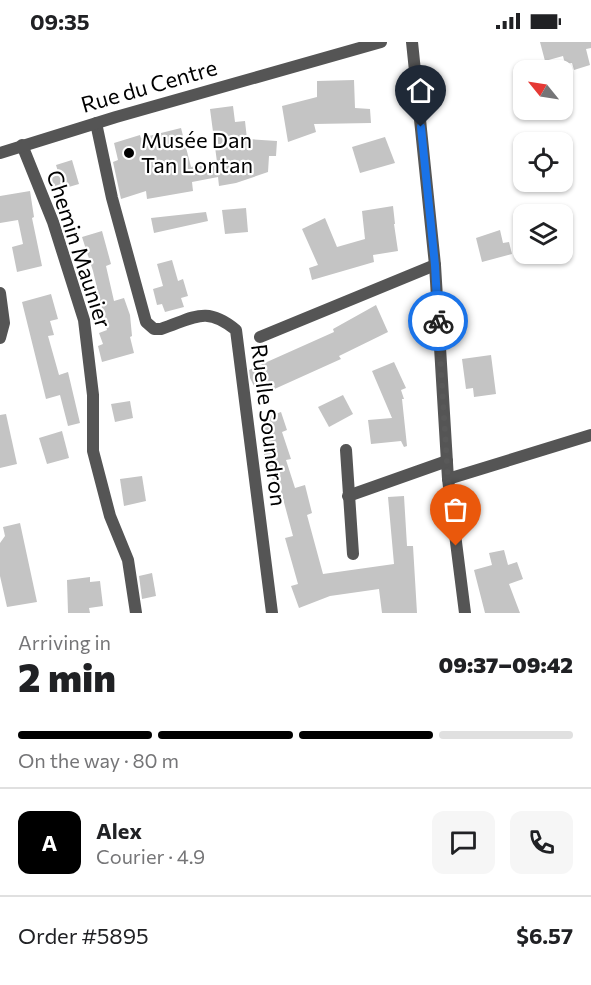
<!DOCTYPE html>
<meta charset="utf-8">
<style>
body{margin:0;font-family:Commissioner,sans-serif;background:#f6f6f6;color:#202124;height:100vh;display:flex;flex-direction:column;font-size:22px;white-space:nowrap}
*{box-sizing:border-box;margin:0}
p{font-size:20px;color:#757577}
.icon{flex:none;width:33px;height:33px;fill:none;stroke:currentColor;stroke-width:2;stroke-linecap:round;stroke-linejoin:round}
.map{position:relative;height:571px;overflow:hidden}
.panel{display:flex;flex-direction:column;background:#fff;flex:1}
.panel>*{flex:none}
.needle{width:39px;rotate:300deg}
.controls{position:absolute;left:513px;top:18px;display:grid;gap:12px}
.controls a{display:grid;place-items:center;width:60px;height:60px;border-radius:12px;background:#fff;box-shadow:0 2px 4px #0004;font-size:30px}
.pin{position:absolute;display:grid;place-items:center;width:51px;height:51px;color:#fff;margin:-62px -26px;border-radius:50% 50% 50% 0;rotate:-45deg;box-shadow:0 0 6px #0007}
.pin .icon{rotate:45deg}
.courier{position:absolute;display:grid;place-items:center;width:60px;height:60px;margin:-30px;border:4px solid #1a73e8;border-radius:50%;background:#fff;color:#222;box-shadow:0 2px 8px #0007}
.headline em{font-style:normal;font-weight:800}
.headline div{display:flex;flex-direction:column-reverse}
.headline{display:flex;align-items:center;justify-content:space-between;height:102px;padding:0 18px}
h1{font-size:39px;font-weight:800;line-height:45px}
.bar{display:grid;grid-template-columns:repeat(4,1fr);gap:9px 6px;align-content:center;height:72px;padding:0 18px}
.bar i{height:8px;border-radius:4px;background:#e0e0e0}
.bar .on{background:#000}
.bar p{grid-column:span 4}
.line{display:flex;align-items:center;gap:15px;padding:0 18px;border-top:2px solid #e0e0e0}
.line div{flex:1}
.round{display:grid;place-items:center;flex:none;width:63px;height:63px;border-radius:12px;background:#f6f6f6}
.status{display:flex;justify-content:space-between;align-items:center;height:42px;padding:0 30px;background:#fff;direction:ltr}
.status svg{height:16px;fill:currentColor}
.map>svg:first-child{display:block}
</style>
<div class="status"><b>09:35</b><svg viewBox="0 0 49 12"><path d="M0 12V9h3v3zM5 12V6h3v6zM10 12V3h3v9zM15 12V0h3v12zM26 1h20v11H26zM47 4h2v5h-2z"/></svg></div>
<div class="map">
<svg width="591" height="571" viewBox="0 0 591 571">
<rect width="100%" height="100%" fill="#fff"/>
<g fill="#c4c4c4">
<polygon points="540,0 591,0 591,6 586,7 590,23 574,28 572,21 565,22 563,14 545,19"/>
<polygon points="354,38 355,66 370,67 371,81 314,82 316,90 288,100 282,64 317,55 317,39"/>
<polygon points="233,64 235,80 245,79 247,97 277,99 276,114 269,114 268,130 236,141 219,144 218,135 192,140 193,149 147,157 146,149 121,157 113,120 118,118 114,101 140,93 141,96 181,86 191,125 217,120 210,67"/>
<polygon points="385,95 395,121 360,131 352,105"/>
<polygon points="72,118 79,142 55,149 51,135 59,133 56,123"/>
<polygon points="30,149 34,175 32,176 42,224 17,230 12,205 23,202 18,178 0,181 0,154"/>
<polygon points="393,164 395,182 394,182 398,209 373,213 374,220 312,238 309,226 318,223 302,187 325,176 337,205 365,197 362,169"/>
<polygon points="246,166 248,190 225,192 222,168"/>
<polygon points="206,170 208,179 154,191 151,176"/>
<polygon points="500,188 503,201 509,200 512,212 482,220 476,196"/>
<polygon points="102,189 111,222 106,224 114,259 124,256 130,273 132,294 130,295 134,311 102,320 98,304 103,302 99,291 107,288 93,229 82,195"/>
<polygon points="172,218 178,239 183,237 188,254 181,256 184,265 165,270 162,262 157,263 153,247 163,244 157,222"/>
<polygon points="51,252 58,277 50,279 54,293 48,294 59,333 68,330 80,381 68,384 60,353 46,357 22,260"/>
<polygon points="376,263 388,290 339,314 341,317 259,354 250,336 249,328 334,290 333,287"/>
<polygon points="491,313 496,352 474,355 473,346 466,347 462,317"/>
<polygon points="394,320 406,346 401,348 404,357 402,357 407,404 404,405 401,399 371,402 368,378 392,376 372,329"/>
<polygon points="343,353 353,372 329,385 318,365"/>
<polygon points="130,359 133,376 115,380 111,362"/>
<polygon points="281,370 287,388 282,390 291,417 286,418 295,446 305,443 312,471 307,473 323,532 394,522 388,455 404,454 407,504 413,504 417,571 382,571 379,547 330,554 299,566 291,544 298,542 285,496 293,494 278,438 273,439 262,406 270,403 261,377"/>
<polygon points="6,372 17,422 0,426 0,373"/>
<polygon points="62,389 69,416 47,422 39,396"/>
<polygon points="142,434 146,459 124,464 120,437"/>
<polygon points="20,481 37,560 7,565 0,534 0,501 5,494 3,485"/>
<polygon points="504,508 508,523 517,520 523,537 509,542 520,571 485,571 474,528 492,523 489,511"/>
<polygon points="152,531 156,554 142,557 139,534"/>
<polygon points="90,535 90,540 100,539 103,564 89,566 90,571 68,571 67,538"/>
</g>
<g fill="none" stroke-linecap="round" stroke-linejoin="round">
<g stroke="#555" stroke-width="12">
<polyline points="412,0 435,223 448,437 465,571"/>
<path d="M96,81L112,156L146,280L154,287H161C194,276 206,263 236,288L272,571"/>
<polyline points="22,103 53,180 84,278 93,353 93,409 110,474 128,518 136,571"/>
<polyline points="0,251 4,281 0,296"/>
<polyline points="260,295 435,223"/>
<polyline points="346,408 353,512"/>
<polyline points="448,437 591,393"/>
<polyline points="348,454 447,419"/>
</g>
<polyline stroke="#555" stroke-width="12" points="0,111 116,75 381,0"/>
</g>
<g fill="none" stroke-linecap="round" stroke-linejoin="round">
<polyline stroke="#595959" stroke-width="6" stroke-dasharray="0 10.8" points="438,279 448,437 456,504"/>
<polyline stroke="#1a73e8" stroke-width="8" points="421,85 435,223 438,279"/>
</g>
<circle fill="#000" stroke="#fff" stroke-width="2" cx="129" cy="111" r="6"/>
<g text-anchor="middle" stroke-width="4.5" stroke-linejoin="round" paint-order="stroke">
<g font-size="22" fill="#000" stroke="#fff">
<text transform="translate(149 44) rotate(-16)" y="8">Rue du Centre</text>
<text transform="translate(79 207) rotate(72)" y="8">Chemin Maunier</text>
<text transform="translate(269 383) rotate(83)" y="8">Ruelle Soundron</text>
</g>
<g font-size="22" fill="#000" stroke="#fff" text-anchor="start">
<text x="141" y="106">Musée Dan<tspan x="141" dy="25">Tan Lontan</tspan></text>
</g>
</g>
</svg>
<div class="controls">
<a><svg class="needle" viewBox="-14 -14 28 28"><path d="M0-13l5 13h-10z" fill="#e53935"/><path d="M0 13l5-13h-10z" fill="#757577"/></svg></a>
<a><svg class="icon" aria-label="locate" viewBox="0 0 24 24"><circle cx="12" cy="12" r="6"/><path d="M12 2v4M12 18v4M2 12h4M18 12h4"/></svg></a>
<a><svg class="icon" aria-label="layers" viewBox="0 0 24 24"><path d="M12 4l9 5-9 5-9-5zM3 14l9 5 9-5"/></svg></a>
</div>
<div class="pin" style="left:456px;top:504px;background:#ea580c"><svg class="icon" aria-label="bag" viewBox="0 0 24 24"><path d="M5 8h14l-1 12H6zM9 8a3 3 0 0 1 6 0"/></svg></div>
<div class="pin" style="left:421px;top:85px;background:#1f2937"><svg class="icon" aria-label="home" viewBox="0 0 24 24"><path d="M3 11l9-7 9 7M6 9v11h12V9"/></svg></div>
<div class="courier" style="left:438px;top:279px"><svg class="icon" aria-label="bike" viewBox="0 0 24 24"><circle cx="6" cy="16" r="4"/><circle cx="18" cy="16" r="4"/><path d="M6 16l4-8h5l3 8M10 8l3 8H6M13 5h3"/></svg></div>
</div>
<section class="panel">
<div class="headline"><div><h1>2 min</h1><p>Arriving in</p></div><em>09:37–09:42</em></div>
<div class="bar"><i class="on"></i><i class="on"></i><i class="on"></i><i></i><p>On the way · 80 m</p></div>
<div class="line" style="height:108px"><b class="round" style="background:#000;color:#fff">A</b><div><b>Alex</b><p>Courier · 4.9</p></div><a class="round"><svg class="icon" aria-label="chat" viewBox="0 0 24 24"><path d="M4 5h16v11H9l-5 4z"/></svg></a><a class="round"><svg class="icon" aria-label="phone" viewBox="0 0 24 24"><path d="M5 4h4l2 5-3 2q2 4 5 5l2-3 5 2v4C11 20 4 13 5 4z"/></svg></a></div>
<div class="line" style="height:78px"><div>Order #5895</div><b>$6.57</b></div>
</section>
